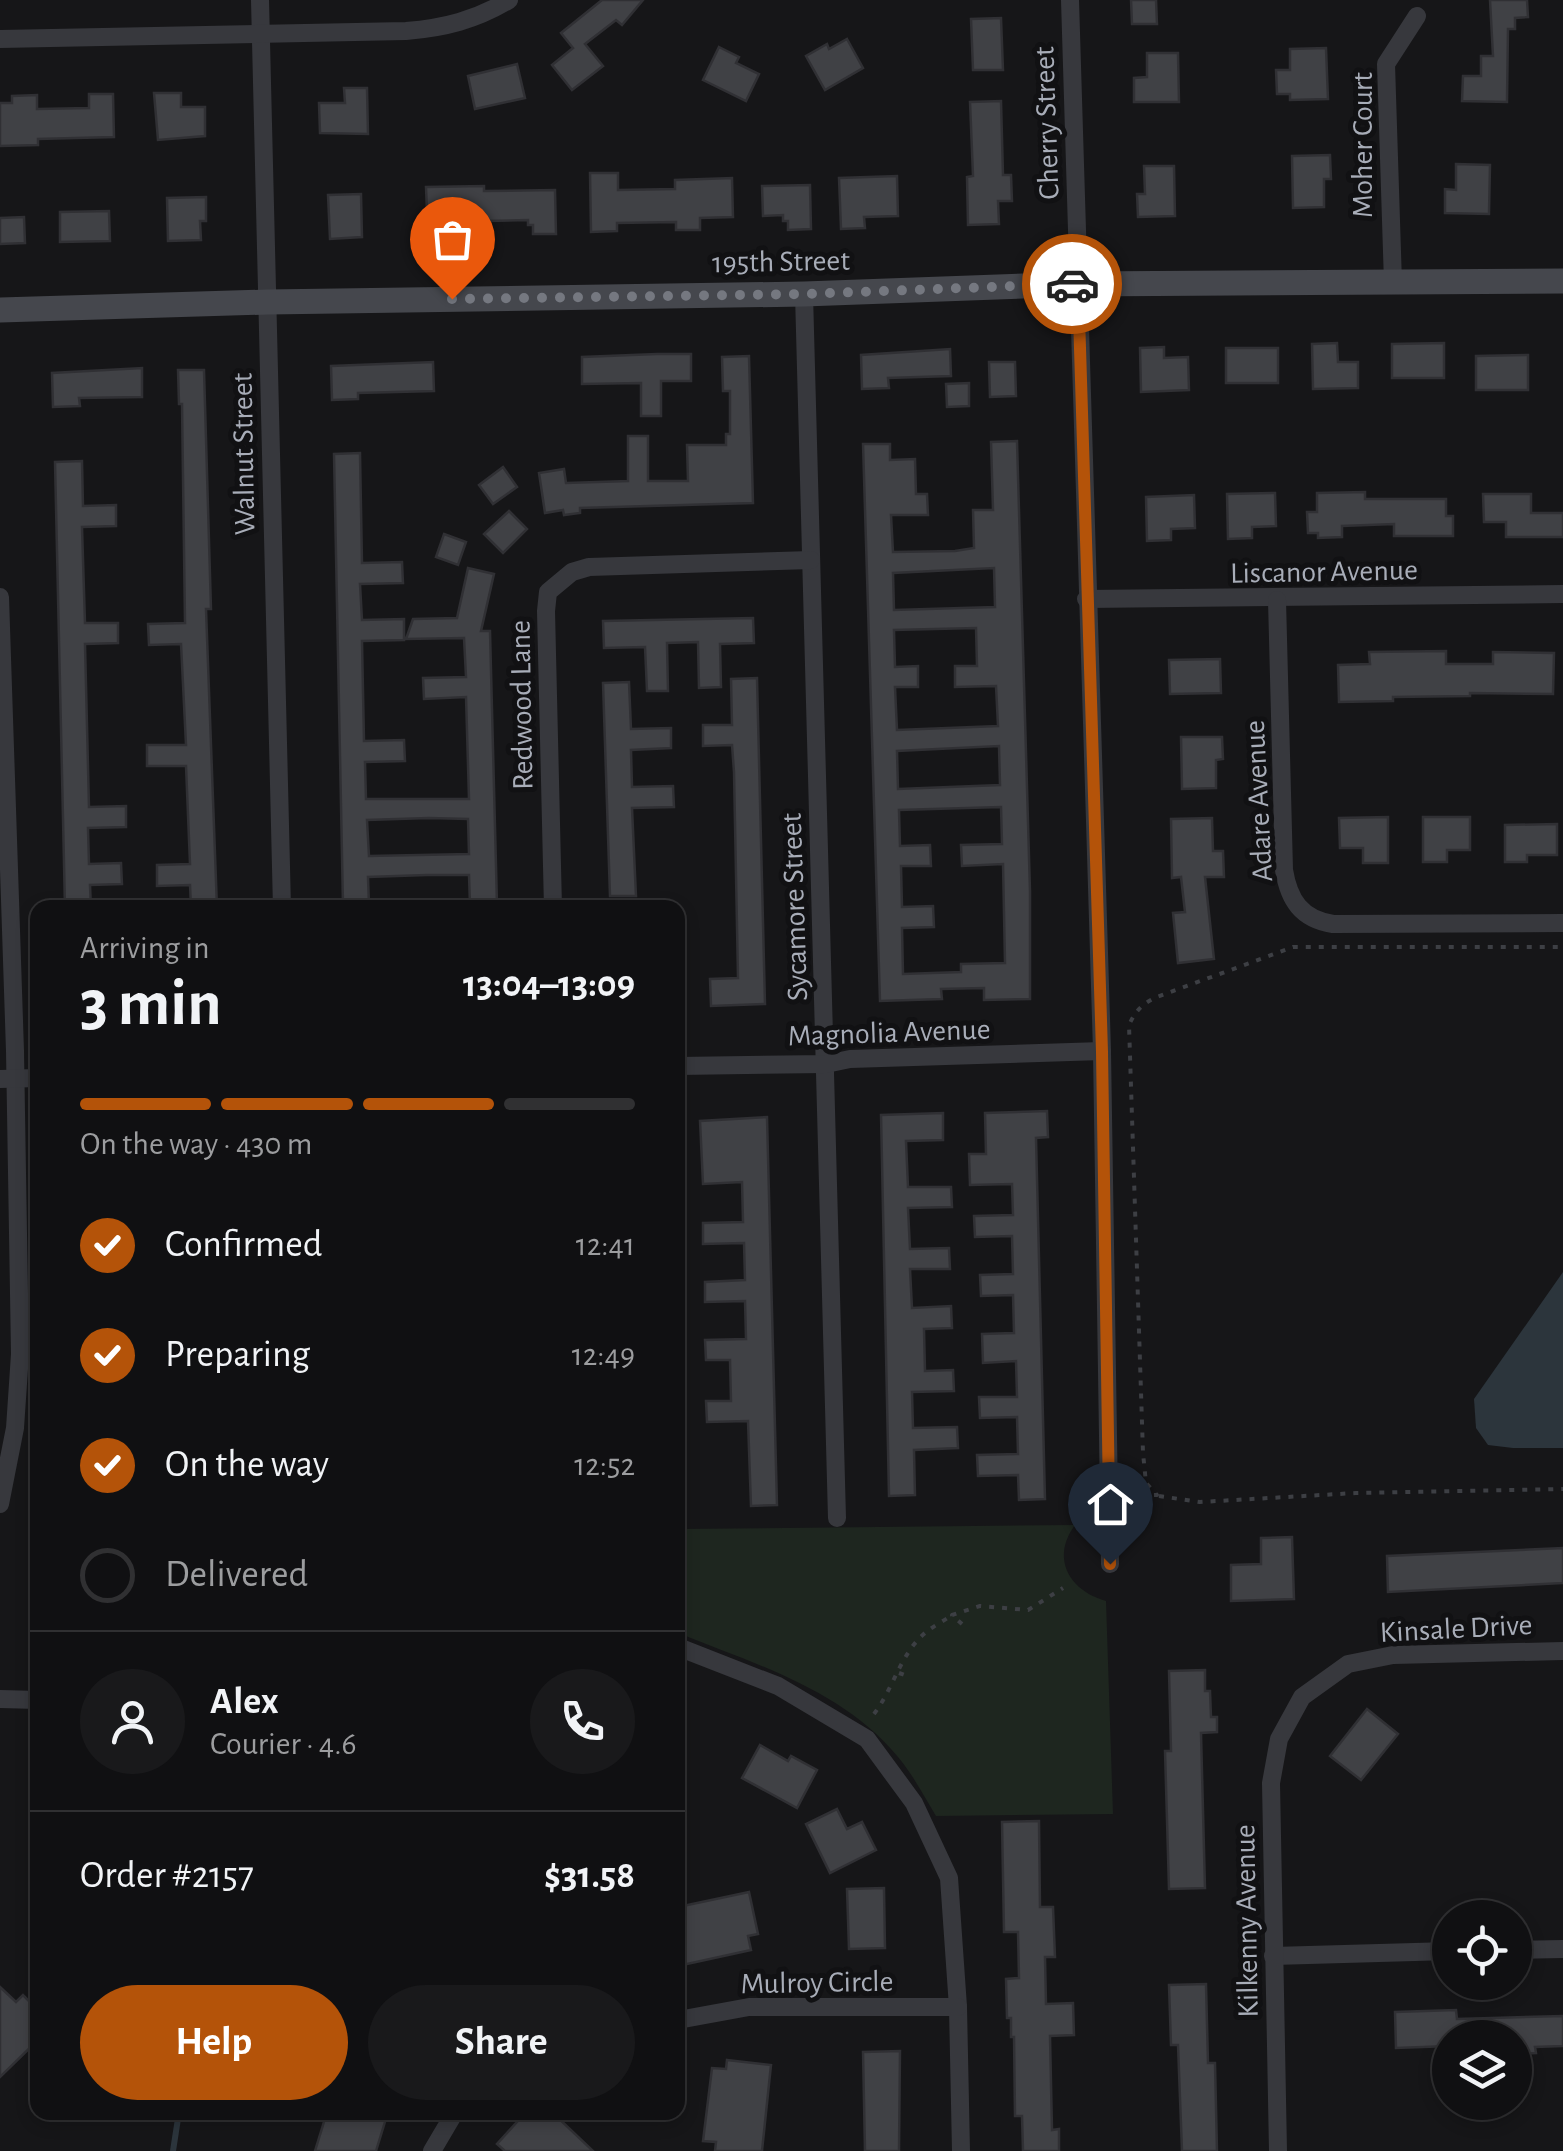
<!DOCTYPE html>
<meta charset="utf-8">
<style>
body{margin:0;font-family:"Alegreya Sans",sans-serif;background:#19191b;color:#f1f3f6;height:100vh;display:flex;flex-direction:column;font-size:38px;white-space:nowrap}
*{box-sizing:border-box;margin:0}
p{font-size:32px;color:#9c9d9f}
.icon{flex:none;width:55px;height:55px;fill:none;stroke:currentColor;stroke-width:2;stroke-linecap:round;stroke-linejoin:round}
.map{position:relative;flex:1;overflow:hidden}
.side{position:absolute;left:30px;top:900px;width:655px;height:1220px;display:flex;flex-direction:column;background:#101012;border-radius:20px;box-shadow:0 5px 15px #0003,0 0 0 2px #303032}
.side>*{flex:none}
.tools{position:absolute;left:1432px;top:1900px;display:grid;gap:20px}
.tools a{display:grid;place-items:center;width:100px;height:100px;border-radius:50%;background:#101012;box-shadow:0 5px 15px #0003,0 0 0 2px #303032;font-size:50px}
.pin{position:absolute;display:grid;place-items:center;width:85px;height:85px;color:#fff;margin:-102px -42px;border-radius:50% 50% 50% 0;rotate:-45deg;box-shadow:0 0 10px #0007}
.pin .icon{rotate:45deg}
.courier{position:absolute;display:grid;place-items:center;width:100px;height:100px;margin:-50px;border:8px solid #b45309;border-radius:50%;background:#fff;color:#222;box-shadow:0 2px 12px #0007}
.head em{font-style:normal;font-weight:700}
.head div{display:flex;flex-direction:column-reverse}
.head{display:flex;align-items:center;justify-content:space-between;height:170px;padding:0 50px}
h1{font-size:65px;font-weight:700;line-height:75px}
.bar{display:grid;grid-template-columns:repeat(4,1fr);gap:15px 10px;align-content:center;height:120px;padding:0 50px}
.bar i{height:12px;border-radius:8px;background:#303032}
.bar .active{background:#b45309}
.bar p{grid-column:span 4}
.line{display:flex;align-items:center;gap:25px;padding:0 50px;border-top:2px solid #303032}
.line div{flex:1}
.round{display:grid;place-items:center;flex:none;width:105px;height:105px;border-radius:52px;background:#19191b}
ol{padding:0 50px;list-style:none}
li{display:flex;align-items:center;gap:30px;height:110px}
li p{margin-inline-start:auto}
li .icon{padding:10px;border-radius:50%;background:#b45309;color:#fff;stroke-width:4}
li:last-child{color:#9c9d9f}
li i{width:55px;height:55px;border:5px solid #303032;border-radius:50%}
.button{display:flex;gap:20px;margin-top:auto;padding:20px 50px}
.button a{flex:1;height:115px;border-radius:60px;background:#b45309;color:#fff;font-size:40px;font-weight:700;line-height:115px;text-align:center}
.button a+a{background:#19191b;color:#f1f3f6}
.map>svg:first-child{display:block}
</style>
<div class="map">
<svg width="1563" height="2151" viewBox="0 0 1563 2151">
<rect width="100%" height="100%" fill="#161618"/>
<path fill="#1e261f" d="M1075,1525C1050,1559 1070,1591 1106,1601L1113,1814L936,1816C924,1796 913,1775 898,1757C843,1690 755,1664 678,1633V1529Z"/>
<polygon fill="#2c353c" points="1563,1272 1563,1448 1513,1448 1488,1445 1476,1428 1474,1399"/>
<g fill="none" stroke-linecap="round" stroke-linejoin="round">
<polyline stroke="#2c353c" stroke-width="6" points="173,2151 179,2112"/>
</g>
<g fill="#404145" stroke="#303034" stroke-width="2.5" fill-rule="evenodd">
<polygon points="602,0 643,0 622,25 616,20 585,44 603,66 572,90 552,65 573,48 561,33"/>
<polygon points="1131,0 1156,0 1157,24 1132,24"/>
<polygon points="1490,0 1527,0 1528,17 1515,18 1515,29 1508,29 1507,102 1462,101 1463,76 1481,76 1481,56 1493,56"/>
<polygon points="1001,18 1003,70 973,70 971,19"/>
<polygon points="847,39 863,68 825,90 806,56 827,44 829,49"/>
<polygon points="719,47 739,57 736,63 759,74 746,101 703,80"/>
<polygon points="1326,48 1328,99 1290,100 1290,94 1277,94 1276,70 1290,70 1290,49"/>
<polygon points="1147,53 1178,53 1179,102 1134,102 1134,78 1147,77"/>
<polygon points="517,64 525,98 475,109 468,76"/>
<polygon points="344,88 367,88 368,134 320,133 319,103 345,103"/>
<polygon points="154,93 181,93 181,107 205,107 205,136 158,140"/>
<polygon points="89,94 113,94 114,137 38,139 38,145 0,146 0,103 12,103 12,96 37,95 37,109 89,108"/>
<polygon points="1001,101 1003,175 1011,175 1012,201 998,201 999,224 968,225 967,177 973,176 970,102"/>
<polygon points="1330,155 1331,179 1324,179 1324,207 1293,208 1292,156"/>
<polygon points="1456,164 1490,165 1489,214 1445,213 1445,189 1456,190"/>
<polygon points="1144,166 1174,166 1175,216 1138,217 1137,194 1145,194"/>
<polygon points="590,173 618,173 618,190 675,189 675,180 732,178 733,217 700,218 700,230 676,230 676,222 617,223 617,231 591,232"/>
<polygon points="897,176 898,216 864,217 865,228 841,229 839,178"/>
<polygon points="810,185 811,229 788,230 788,221 783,221 783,215 763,216 762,186"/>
<polygon points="484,186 484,191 555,190 556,234 533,234 533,225 528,225 528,220 485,221 485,225 451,226 451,237 428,238 426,187"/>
<polygon points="361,194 362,237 330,239 328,195"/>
<polygon points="206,197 206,221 200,221 201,240 168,241 167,198"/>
<polygon points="109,211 110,241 60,242 60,212"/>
<polygon points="24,217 25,243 0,244 0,218"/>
<polygon points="1337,343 1338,362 1358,362 1358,388 1313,389 1312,344"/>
<polygon points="1444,343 1444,378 1392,378 1392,344"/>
<polygon points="1164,347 1164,358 1188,357 1189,390 1141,392 1140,348"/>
<rect x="1226" y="348" width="52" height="35"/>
<polygon points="950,349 951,376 888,378 889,388 862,389 861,355"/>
<polygon points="657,354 691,354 691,381 661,381 661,416 641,416 641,383 582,384 582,357"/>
<polygon points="1528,355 1528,390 1476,390 1476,356"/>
<polygon points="749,356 753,503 580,508 580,513 564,515 563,510 545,513 539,473 564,469 566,483 628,481 628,436 648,436 648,481 688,481 687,445 726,445 726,434 730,434 730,391 723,391 722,357"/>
<polygon points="433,362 434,391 358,393 358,399 332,400 331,366"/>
<polygon points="989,362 1015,362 1016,396 990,397"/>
<polygon points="142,368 142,397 79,398 80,406 53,407 52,373"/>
<polygon points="178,370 204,370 211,609 206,609 217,908 191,908 190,885 157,886 157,865 190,864 186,766 147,766 147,745 186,745 181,644 149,645 148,624 185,623 182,404 179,404"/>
<polygon points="969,383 969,406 947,407 946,384"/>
<path d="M1017,441L1030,891V999L984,1000V988L941,989L942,999L880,1001L863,444H890V460L915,459L916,494H927L928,515H891L893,552L955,551L974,548L973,510H993L991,442ZM994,568L995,607L894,610L893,573ZM976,628L977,666H955V687L996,686L998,726L897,730L895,687H918V666L895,667L894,630ZM999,746L1000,785L898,789L897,751ZM1001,807L1002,844L961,845L962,866L1003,864L1005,963L961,964V972L903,974L902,928L934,927L933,906L902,907L901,866H931L930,845L900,846L899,810Z"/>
<path d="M360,453L362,563L402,562L403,583L360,584L362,620L404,619V640L362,641L364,741L404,740L405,761L365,762L366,799H469L466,697L424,699L423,678L466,677L464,638L406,639L413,619L457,618L468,568L494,574L481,631H490L497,905H470L469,875H427L368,877L369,905L343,906L334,454ZM429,818L468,819L469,854L369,856L367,820Z"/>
<polygon points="82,461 83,506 116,505 116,526 82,527 85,623 118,623 118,643 85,644 89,807 126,806 126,827 88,828 89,864 121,863 122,884 90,885 91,908 65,908 55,462"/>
<polygon points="503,467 517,487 493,504 479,485"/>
<polygon points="1365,492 1365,499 1446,499 1446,516 1453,516 1453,536 1394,536 1394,524 1342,526 1342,537 1318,538 1318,533 1308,533 1307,512 1317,512 1317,493"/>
<polygon points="1275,493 1276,526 1252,527 1252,538 1228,539 1227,494"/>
<polygon points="1483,494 1531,494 1531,513 1563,513 1563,537 1506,537 1506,522 1484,522"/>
<polygon points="1194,495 1195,528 1171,529 1171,540 1147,541 1146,497"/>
<polygon points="509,511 527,529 503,553 484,534"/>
<polygon points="444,534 466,542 458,565 436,557"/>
<polygon points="753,618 754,643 720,644 721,687 699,688 698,642 667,643 668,691 647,691 645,647 604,648 603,621"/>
<polygon points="1446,651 1446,664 1493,664 1493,652 1554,653 1553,694 1470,693 1470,696 1393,697 1393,701 1339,702 1338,665 1370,664 1369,652"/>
<polygon points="1220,659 1221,693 1170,694 1169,660"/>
<polygon points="757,678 765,1004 711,1006 710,979 738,978 734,772 732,745 703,746 703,725 732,725 731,679"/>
<polygon points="629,682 631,729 671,728 671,748 631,750 632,787 673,786 674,807 632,808 636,896 610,896 603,683"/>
<polygon points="1181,737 1222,737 1223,759 1216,760 1216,788 1182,789"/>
<polygon points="1388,817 1388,863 1363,863 1363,848 1340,848 1339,818"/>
<polygon points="1423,817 1470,817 1470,850 1447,850 1447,862 1423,862"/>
<polygon points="1212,818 1213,851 1223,851 1224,877 1205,877 1214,959 1178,963 1173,913 1185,912 1181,877 1172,878 1171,819"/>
<polygon points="1557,824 1557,855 1527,855 1527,862 1505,862 1505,825"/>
<polygon points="1047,1111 1048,1137 1036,1138 1045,1499 1019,1500 1018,1475 978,1476 977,1455 1018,1454 1017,1417 980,1418 979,1397 1017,1397 1016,1361 983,1363 982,1334 1014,1333 1013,1295 981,1296 980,1275 1013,1274 1012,1236 975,1237 974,1216 1013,1215 1012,1184 970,1185 969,1154 986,1154 985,1113"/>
<polygon points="943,1113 943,1140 906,1141 908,1187 951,1187 952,1207 908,1208 910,1249 949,1248 950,1269 910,1269 912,1308 951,1306 952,1328 924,1329 925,1371 953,1370 954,1391 912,1392 913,1428 957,1427 958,1448 914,1450 915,1495 889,1496 881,1115"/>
<polygon points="767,1117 777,1505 751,1506 748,1421 707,1422 706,1401 731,1401 730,1360 706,1360 705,1340 746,1339 745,1301 705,1302 705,1282 745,1280 744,1243 703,1244 703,1223 743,1222 742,1182 703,1184 700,1121"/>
<polygon points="1292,1537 1294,1599 1231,1601 1231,1565 1261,1564 1261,1538"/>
<polygon points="1563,1548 1563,1583 1388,1592 1387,1556"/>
<polygon points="1205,1670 1205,1691 1210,1691 1211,1717 1217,1717 1217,1732 1201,1733 1205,1888 1169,1889 1165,1751 1171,1751 1169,1671"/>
<polygon points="1367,1709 1398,1734 1361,1780 1330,1756"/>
<polygon points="760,1745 788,1761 791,1756 817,1770 797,1808 742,1778"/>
<polygon points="837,1809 847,1829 862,1822 876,1850 830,1873 806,1824"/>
<polygon points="1039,1821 1040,1907 1053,1907 1055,1957 1045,1957 1046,2004 1073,2003 1074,2035 1050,2036 1052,2130 1059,2129 1059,2151 1023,2151 1022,2116 1015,2116 1014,2037 1011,2037 1011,2018 1007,2018 1006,1979 1019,1978 1018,1932 1004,1932 1002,1822"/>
<polygon points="884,1888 885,1948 849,1949 847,1889"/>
<polygon points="749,1892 758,1934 748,1936 751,1950 678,1966 678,1907"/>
<polygon points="1206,1984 1208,2063 1215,2063 1217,2151 1182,2151 1178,2045 1171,2045 1169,1985"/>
<polygon points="0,1987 16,2002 23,1995 38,2010 38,2040 0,2077"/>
<polygon points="1456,2010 1457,2019 1563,2016 1563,2046 1535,2047 1536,2053 1515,2054 1515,2038 1450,2038 1450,2046 1396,2048 1395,2012"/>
<polygon points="900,2051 899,2151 865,2151 863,2052"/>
<polygon points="727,2060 771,2065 762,2151 715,2151 716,2142 703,2141 712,2068 726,2069"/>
<polygon points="327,2112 388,2112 376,2151 315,2151"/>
<polygon points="526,2112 552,2112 593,2151 505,2151 497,2144"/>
</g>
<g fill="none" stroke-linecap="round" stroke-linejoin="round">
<g stroke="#3d3f44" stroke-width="4" stroke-dasharray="5 8" stroke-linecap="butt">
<path d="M1128,1496L1157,1495L1146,1483L1143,1453L1129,1025C1136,1010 1142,1004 1157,997L1293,947H1563"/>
<polyline points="1159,1496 1200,1502 1356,1493 1563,1489"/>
<polyline points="962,1624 952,1615 980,1606 1028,1610 1063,1588"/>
<polyline points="899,1673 910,1677"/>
<path d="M874,1714C893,1689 901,1653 925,1633C933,1626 944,1621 952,1615"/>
</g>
<g stroke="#37383d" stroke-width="18">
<polyline points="260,0 282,908"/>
<polyline points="1070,0 1102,1051 1110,1564"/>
<path d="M0,39L406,31C444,28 476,20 509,0"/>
<polyline points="1393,283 1386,64 1417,16"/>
<polyline points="804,294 837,1518"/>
<polyline points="0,597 15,1051 20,1354 15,1428 0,1504"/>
<polyline points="1086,599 1563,594"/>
<path d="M1277,600L1284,870C1289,900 1301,919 1333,924L1563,923"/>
<polyline points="553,908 546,611 548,592 572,572 589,567 811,560"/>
<polyline points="678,1066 826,1064 850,1059 1102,1051"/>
<polyline points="0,1079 38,1078"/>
<polyline points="678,1647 778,1686 867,1739 914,1803 949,1878 958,2007 961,2151"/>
<polyline points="0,1699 38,1700"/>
<polyline points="1515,1950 1563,1949"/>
<polyline points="1273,1956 1450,1951"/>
<polyline points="678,2020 749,2007 958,2007"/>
<polyline points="432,2151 455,2112"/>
<polyline points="1278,2151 1271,1783 1279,1739 1302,1697 1348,1664 1393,1655 1563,1651"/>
</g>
<polyline stroke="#45474d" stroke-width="25" points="0,310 268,302 804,294 1078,284 1563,281"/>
</g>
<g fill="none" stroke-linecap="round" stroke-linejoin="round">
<polyline stroke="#757880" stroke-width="10" stroke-dasharray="0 18" points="452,299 804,294 1072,284"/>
<polyline stroke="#b45309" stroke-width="12" points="1072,284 1078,284 1102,1052 1110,1564"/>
</g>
<g text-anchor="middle" stroke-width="10" stroke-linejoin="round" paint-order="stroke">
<g font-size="30" fill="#a8adb8" stroke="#111113">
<text transform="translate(1046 123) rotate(-92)" y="10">Cherry Street</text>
<text transform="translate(1362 145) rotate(-90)" y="10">Moher Court</text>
<text transform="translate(781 261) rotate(-1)" y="10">195th Street</text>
<text transform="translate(243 454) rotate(-91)" y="10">Walnut Street</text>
<text transform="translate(1324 571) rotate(-1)" y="10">Liscanor Avenue</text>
<text transform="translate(521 705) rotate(-91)" y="10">Redwood Lane</text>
<text transform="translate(1258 801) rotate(-93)" y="10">Adare Avenue</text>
<text transform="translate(794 907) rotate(-92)" y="10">Sycamore Street</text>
<text transform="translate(889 1032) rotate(-2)" y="10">Magnolia Avenue</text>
<text transform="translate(1456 1628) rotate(-3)" y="10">Kinsale Drive</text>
<text transform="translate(1246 1921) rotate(-91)" y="10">Kilkenny Avenue</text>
<text transform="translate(817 1982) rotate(-1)" y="10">Mulroy Circle</text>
</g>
</g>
</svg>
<div class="tools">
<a><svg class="icon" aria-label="locate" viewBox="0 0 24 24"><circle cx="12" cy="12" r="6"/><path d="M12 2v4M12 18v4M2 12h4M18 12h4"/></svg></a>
<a><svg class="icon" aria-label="layers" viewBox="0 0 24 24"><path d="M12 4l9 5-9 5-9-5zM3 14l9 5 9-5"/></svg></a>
</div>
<div class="pin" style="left:452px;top:299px;background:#ea580c"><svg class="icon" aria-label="bag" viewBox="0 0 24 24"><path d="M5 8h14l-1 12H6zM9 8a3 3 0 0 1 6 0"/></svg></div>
<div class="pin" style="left:1110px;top:1564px;background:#1f2937"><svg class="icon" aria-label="home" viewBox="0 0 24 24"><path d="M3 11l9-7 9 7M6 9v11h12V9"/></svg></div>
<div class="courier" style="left:1072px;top:284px"><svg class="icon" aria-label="car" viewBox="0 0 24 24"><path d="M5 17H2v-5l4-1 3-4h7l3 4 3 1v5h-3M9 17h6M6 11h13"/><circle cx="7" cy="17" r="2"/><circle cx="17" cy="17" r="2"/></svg></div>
<section class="side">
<div class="head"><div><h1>3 min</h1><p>Arriving in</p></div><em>13:04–13:09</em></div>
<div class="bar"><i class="active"></i><i class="active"></i><i class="active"></i><i></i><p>On the way · 430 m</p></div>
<ol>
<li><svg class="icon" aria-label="check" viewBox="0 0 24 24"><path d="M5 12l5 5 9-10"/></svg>Confirmed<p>12:41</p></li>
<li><svg class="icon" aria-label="check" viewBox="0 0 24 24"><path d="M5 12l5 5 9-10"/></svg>Preparing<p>12:49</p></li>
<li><svg class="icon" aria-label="check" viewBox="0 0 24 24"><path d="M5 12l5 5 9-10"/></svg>On the way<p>12:52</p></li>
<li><i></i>Delivered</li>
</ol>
<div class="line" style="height:180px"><a class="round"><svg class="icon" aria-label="person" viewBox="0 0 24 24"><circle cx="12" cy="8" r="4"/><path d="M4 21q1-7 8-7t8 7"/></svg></a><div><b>Alex</b><p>Courier · 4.6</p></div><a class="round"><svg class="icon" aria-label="phone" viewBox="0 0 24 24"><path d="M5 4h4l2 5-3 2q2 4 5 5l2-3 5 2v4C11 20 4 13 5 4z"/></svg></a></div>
<div class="line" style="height:130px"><div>Order #2157</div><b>$31.58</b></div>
<div class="button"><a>Help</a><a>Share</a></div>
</section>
</div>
